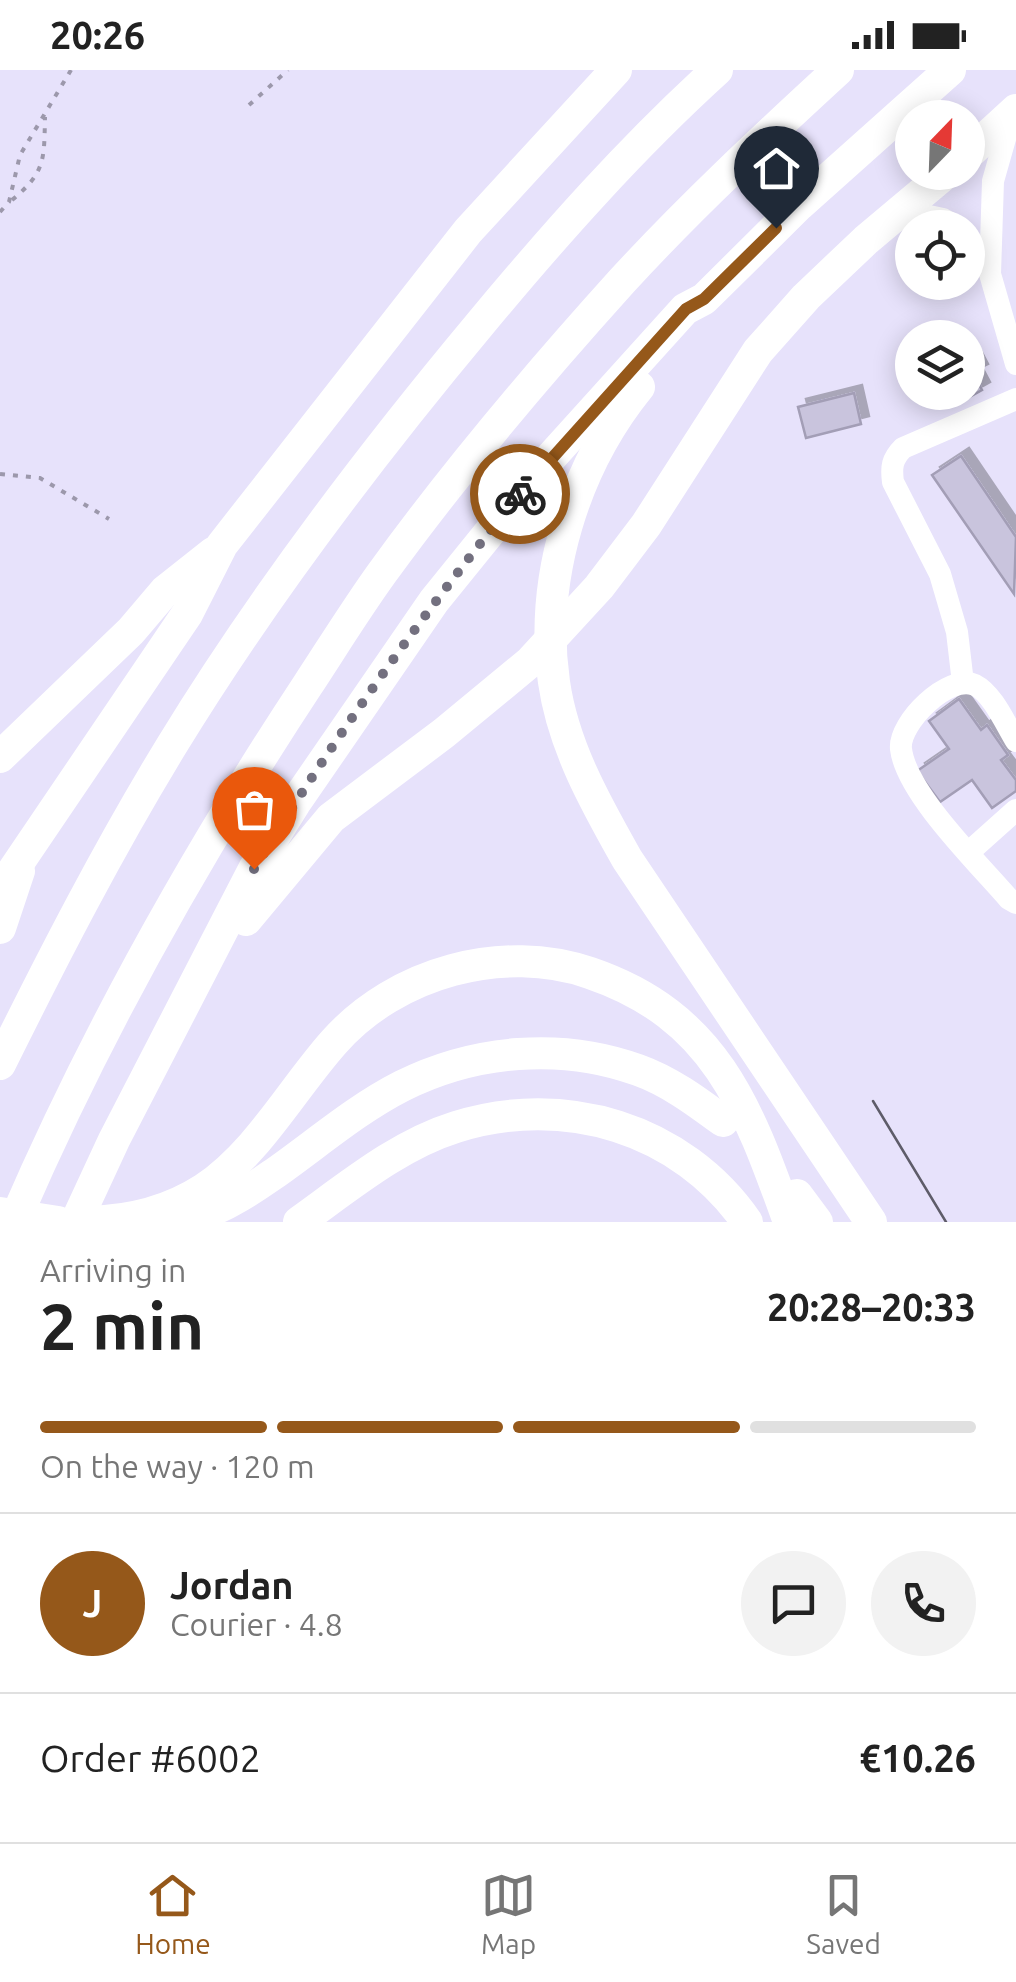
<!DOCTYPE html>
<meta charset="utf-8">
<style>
body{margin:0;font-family:Ubuntu,sans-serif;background:#f2f2f2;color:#222;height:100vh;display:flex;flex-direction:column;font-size:38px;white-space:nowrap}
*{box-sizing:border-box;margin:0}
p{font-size:32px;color:#767676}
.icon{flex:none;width:55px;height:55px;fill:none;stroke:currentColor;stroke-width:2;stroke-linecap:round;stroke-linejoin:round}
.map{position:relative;height:1152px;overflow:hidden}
.details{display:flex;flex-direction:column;background:#fff;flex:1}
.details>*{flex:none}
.needle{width:65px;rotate:23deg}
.fabs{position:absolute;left:895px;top:30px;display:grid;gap:20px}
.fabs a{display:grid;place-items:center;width:90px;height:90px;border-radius:50%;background:#fff;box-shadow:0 5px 25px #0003;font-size:50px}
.pin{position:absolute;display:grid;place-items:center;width:85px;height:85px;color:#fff;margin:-102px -42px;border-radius:50% 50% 50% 0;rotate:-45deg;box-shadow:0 0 10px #0007}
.pin .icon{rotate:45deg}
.courier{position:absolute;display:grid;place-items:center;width:100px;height:100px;margin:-50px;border:8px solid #95581a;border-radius:50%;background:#fff;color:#222;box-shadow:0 2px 12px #0007}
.head em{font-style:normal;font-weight:700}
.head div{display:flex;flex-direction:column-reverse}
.head{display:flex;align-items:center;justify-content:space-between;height:170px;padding:0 40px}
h1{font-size:65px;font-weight:700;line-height:75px}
.bar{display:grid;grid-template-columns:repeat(4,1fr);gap:15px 10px;align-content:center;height:120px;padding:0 40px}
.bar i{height:12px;border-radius:8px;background:#e0e0e0}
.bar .current{background:#95581a}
.bar p{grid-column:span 4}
.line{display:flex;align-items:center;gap:25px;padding:0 40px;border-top:2px solid #e0e0e0}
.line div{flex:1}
.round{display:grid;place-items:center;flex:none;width:105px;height:105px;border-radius:52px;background:#f2f2f2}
.status{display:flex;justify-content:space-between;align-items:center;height:70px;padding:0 50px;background:#fff;direction:ltr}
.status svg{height:28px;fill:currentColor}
.menu{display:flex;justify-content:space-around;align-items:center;height:140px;border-top:2px solid #e0e0e0;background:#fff;font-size:28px;color:#767676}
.menu a{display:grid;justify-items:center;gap:5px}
.menu .current{color:#95581a}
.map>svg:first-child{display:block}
</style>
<div class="status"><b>20:26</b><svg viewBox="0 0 49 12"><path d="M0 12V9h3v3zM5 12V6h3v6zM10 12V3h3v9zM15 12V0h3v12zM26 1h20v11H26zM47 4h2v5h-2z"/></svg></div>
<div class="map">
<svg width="1016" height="1152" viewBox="0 0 1016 1152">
<defs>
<filter id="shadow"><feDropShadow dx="8" dy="-8" stdDeviation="0" flood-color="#0004"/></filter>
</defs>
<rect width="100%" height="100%" fill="#e7e2fb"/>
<g fill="#c9c4dd" stroke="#a39eb6" stroke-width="2.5" filter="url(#shadow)">
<polygon points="968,279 980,302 974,305 982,320 955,335 948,322 968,322"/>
<polygon points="854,323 861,354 806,368 798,337"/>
<polygon points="961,386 1016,467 1014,524 932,405"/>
<polygon points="959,629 981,660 987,655 1008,685 1001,690 1016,710 1016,721 992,738 972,710 940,732 917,701 949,679 929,651"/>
</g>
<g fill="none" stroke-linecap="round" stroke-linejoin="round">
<g stroke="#9c98ab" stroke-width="4" stroke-dasharray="5 8" stroke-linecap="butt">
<polyline points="249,35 288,0"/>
<path d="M12,130C46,102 44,89 45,47"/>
<polyline points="0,142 9,132 20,85 71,0"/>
<polyline points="0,404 40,408 109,449"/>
</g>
<g stroke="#fff" stroke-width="22">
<polyline points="1012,44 993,111 990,204 1016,294"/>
<polyline points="905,141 943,149 958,158"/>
<path d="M963,613L957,562L940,504L893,412C891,397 892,389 903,378L1016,329"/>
<path d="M1016,671C1006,655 993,624 975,615C949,603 898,653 901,679C906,723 979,794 1009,829L1016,833"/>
<polyline points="969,782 1016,740"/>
</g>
<g stroke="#fff" stroke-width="32">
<polyline points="968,84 1016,40"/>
<path d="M639,317C574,397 539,509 554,612C563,676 596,734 627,789L871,1152"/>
<polyline points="0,687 131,561 165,521 213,483"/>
<polyline points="0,820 187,544 222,475 468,161 616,0"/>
<polyline points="246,850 331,748 444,663 530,592 599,517 646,455 758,281 806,227 866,170 947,102"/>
<polyline points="0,858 19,801"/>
<path d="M0,994C54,885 109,778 172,675C263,526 369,387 480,254C554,165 631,78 717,0"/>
<polyline points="797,1125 817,1152"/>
<polyline points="0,1143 58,1152"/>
<path d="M14,1152C95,964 195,786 307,616C332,578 356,539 382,503C456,401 538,304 622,211C690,137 764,68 838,0"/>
<polyline points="76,1152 114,1070 254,799 295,733 434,531 544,395 685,239 704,229 799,135 950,0"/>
<path d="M89,1152C129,1151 170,1141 204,1119C258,1083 292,1019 334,972C396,902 503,873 590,903C716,946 748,1038 789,1152"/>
<path d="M182,1152C198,1145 216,1140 231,1131C291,1098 341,1047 402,1016C474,980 561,972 638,1000C669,1011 696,1031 723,1051"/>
<path d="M299,1152C348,1117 398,1075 456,1057C564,1023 682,1058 747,1152"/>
</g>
<polyline stroke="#5e5c69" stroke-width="2.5" points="873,1031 946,1152"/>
</g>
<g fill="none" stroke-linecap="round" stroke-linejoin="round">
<path stroke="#73707f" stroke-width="10" stroke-dasharray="0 18" d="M254,799C334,668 423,543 520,424"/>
<polyline stroke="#95581a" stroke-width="12" points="520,424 686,239 704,229 776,158"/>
</g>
</svg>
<div class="fabs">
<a><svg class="needle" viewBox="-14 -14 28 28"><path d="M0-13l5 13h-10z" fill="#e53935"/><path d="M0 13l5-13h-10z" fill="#767676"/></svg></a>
<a><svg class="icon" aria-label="locate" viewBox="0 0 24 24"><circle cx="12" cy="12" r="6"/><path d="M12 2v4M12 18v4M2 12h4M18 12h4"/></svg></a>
<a><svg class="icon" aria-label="layers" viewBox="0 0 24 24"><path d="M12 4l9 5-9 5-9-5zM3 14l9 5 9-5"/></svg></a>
</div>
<div class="pin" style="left:254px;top:799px;background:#ea580c"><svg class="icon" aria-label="bag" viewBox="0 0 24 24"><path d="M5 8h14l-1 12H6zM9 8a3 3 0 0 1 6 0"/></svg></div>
<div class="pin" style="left:776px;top:158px;background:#1f2937"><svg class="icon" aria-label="home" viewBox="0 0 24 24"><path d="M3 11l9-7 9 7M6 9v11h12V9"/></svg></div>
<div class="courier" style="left:520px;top:424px"><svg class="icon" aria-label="bike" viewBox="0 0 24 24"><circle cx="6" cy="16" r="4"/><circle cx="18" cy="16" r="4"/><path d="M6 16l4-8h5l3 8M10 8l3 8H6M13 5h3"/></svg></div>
</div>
<section class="details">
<div class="head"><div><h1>2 min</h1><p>Arriving in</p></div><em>20:28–20:33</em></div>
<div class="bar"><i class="current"></i><i class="current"></i><i class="current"></i><i></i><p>On the way · 120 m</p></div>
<div class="line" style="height:180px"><b class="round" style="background:#95581a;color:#fff">J</b><div><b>Jordan</b><p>Courier · 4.8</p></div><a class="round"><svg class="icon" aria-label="chat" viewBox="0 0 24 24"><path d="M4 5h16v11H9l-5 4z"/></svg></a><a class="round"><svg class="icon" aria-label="phone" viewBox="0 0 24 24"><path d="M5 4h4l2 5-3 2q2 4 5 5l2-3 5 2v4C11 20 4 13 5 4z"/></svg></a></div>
<div class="line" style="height:130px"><div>Order #6002</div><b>€10.26</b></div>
</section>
<nav class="menu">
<a class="current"><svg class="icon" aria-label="home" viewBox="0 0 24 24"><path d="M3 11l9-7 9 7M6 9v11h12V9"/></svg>Home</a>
<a><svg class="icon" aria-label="map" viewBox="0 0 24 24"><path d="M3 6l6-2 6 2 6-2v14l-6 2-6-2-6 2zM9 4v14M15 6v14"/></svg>Map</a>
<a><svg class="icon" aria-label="saved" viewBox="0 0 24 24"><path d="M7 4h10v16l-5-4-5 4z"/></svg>Saved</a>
</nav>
